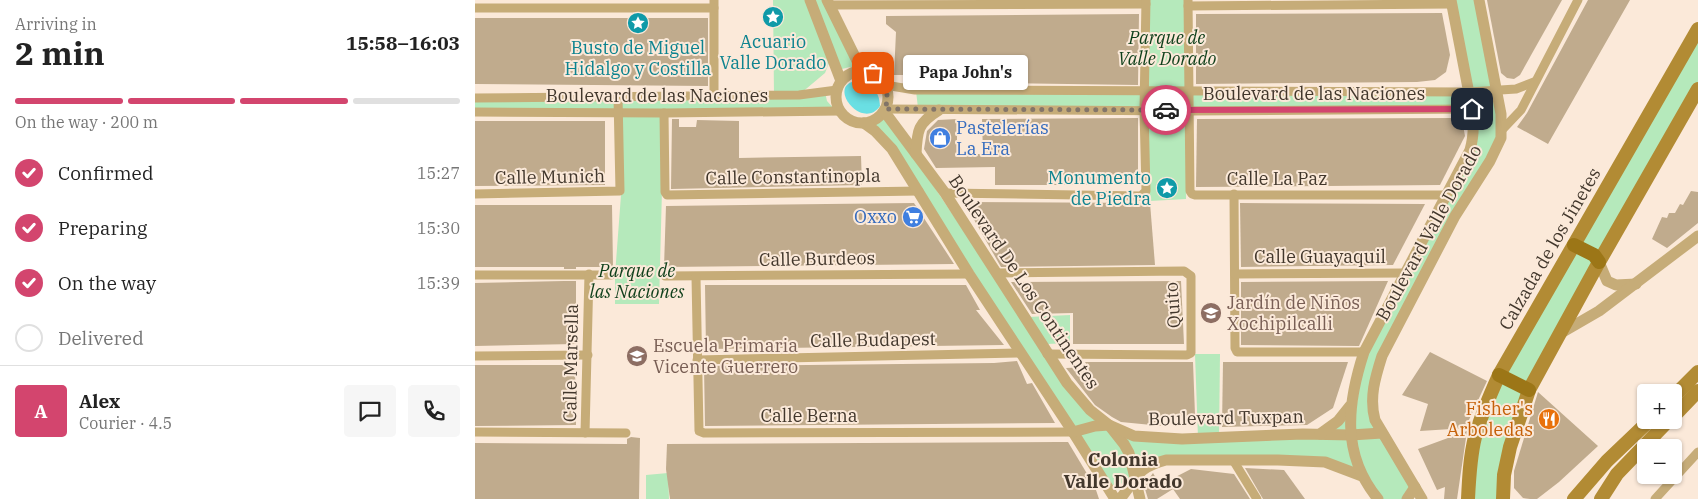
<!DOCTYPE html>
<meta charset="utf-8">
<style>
body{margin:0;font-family:"IBM Plex Serif",serif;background:#f6f6f6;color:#222;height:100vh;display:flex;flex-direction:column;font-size:19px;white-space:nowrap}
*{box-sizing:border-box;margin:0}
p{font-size:16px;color:#767676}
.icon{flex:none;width:28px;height:28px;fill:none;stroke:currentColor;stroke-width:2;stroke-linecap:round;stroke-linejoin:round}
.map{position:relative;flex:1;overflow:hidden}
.panel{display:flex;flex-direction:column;background:#fff;width:475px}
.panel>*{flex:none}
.controls{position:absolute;left:1162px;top:384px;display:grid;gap:10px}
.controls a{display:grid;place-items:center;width:45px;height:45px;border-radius:5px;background:#fff;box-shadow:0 1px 4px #0004;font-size:25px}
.pin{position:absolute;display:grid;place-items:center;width:42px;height:42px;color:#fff;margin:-21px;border-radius:10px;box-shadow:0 2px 8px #0006}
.courier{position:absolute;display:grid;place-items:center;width:50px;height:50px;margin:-25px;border:4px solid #d3456e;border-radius:50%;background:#fff;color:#222;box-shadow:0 1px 6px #0007}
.bubble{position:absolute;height:35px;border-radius:5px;background:#fff;box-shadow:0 1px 4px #0004;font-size:16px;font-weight:700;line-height:35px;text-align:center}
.summary em{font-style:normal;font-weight:700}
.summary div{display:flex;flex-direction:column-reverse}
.summary{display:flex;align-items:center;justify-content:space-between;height:85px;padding:0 15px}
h1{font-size:32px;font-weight:700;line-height:38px}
.bar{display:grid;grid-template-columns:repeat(4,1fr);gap:8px 5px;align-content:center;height:60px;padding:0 15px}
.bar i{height:6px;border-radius:4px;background:#e0e0e0}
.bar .current{background:#d3456e}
.bar p{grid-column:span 4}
.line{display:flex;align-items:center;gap:12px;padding:0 15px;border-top:1px solid #e0e0e0}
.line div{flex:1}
.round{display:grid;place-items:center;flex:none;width:52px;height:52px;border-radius:5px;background:#f6f6f6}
ol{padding:0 15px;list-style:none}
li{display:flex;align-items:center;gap:15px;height:55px}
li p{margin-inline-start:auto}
li .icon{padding:5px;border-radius:50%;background:#d3456e;color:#fff;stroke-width:4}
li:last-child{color:#767676}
li i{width:28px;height:28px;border:2px solid #e0e0e0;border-radius:50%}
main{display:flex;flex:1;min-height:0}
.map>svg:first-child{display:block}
</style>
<main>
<section class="panel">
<div class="summary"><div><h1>2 min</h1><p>Arriving in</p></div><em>15:58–16:03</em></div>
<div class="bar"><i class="current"></i><i class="current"></i><i class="current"></i><i></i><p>On the way · 200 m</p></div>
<ol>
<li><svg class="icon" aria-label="check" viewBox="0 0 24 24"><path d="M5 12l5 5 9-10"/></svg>Confirmed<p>15:27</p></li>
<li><svg class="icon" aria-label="check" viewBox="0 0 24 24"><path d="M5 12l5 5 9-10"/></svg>Preparing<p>15:30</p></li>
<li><svg class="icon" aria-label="check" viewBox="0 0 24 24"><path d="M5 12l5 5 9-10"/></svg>On the way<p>15:39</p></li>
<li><i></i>Delivered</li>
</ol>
<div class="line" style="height:90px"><b class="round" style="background:#d3456e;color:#fff">A</b><div><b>Alex</b><p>Courier · 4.5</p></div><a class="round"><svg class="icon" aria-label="chat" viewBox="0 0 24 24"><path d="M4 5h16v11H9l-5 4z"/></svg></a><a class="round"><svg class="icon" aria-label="phone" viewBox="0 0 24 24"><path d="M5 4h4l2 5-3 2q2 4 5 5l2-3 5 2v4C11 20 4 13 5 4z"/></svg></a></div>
</section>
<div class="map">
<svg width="1223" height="499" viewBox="0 0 1223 499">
<rect width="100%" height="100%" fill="#fbe9d9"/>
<g fill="#b5e9bb">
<polygon points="298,0 352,0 383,69 375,67 367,69 356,58 350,73 325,94 350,92 352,101 360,110 189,113 184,304 140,304 140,275 146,195 143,113 0,112 0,98 299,95"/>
<polygon points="671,0 713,0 714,90 990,92 993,109 443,108 441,91 669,91"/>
<polygon points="977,0 1003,0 1026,130 905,356 897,409 939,487 930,499 905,499 881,452 877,435 890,352 1000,137"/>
<polygon points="1223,31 1223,85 1052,388 1026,499 994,499 1000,442 1026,374"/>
<polygon points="672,112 712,112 711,199 675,201"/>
<path d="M411,115L571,354L641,435L657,475C649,483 644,487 633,484L399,124Z"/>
<polygon points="595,315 595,343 572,344 553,317"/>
<polygon points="720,354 745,354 744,437 723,438"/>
<polygon points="875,408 885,475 859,464 691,460 660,478 650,444 652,434 845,434"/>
<polygon points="193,473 194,499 171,499 171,475"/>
</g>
<path fill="#6adfe3" d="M382,81C397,85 404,90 405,106C387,132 350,84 382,81Z"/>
<g fill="#c0ab8d">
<polygon points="1012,0 1087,0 1045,75 1039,79 1032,78 1026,73"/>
<polygon points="1113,0 1155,0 1073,144 1042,127 1052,113"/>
<polygon points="967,13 975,55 971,72 960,80 942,82 721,84 721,14"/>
<polygon points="664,14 663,85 453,82 440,80 441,75 419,75 421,32 411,24 411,16"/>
<polygon points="0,18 233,18 233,86 0,84"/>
<polygon points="663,118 663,185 520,185 520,167 461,168 449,149 452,131 463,120 482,119 482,154 508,154 507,119"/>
<polygon points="979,118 988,125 990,136 965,185 721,187 722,119"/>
<polygon points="197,119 204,119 204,127 221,127 222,120 264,121 264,158 386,156 387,185 196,189"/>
<polygon points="0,121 130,121 130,185 0,186"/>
<polygon points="1216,191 1223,192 1223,223 1192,248 1177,239 1187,217 1192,218 1194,213 1200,213 1205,204 1208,205"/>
<polygon points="489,202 675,203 680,265 526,267"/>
<polygon points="439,203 479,264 189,267 191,206"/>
<polygon points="765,203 950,204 918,265 766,267"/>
<polygon points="0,205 137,205 138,267 101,267 101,269 89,269 89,267 0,267"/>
<polygon points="89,281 101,281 101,344 0,346 0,283"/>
<polygon points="706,281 709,344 598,344 598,313 557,314 536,282"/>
<polygon points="913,281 884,346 766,345 766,282"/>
<polygon points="230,285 491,285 505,310 501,310 529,345 231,349"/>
<polygon points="955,352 1012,381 993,422 992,428 945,431 953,404 927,395"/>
<polygon points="542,361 552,384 557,383 580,423 230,426 229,366 519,363"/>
<polygon points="610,362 718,362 720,415 687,418 687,426 646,422 637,417 620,405 591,368 613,367"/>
<polygon points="748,362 873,362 858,408 832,425 747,427"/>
<polygon points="0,365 100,365 101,425 0,426"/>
<polygon points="1063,392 1123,446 1084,482 1062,499 1055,499 1048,498 1039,488 1039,471"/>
<polygon points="992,431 982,499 969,499 970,487 962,490 943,449"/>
<polygon points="156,437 165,438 164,499 0,499 0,443 152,444 152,439"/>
<polygon points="582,442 593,442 620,487 624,499 195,499 191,469 192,444"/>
<polygon points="770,468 809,470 830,499 788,499"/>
<polygon points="716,469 759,474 775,499 705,499 698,489 682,499 673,499 670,489 673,480 678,473 685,485"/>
</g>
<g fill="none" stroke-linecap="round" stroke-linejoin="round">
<g stroke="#c6ac78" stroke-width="9">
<polyline points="239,0 239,96"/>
<polyline points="713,0 715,191 717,194 720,195 971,195"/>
<polyline points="354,5 671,4"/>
<polyline points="713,6 977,4"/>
<polyline points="0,8 239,8"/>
<polyline points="410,85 440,90 994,92 1041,89 1059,82"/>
<polyline points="0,98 324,95 362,90"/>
<polyline points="410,109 714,111 997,109"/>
<polyline points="0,112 189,113 365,111"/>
<polyline points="189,113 190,192 192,195 444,191"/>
<polyline points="1027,130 1046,110 1103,0"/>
<polyline points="470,193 666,196 671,191 669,110 671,0"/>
<polyline points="0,194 145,191 143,97"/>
<polyline points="759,194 760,348 762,352 889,352"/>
<polyline points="521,273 709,271 716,276 716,353 712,355 572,354"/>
<polyline points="760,274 930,273"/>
<polyline points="0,275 136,275"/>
<polyline points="190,276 494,274"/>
<polyline points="221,277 224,431 229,433 598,432"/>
<polyline points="0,356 113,355"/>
<polyline points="222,360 545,353"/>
<polyline points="0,432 151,433"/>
<polyline points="110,433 114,274"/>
<polyline points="758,460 782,499"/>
<polyline points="1180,499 1223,452"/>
</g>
<g stroke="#c6ac78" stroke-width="11">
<polyline points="335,0 366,81"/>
<polyline points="352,0 387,71"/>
<circle cx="387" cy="97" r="26"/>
<polyline points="409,111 470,193 592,383 615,410 634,425 649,444 654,453 665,499"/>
<polyline points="389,123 400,131 417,149 494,274 598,432 640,499"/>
<path d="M441,154C442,130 443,123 464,110"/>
<polyline points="1124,262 1132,281 1141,285 1161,284"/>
<polyline points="1086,333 1124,311 1223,236"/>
<polyline points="598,432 620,426 634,425 659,436 707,439 828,434 876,435 907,433"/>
<polyline points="845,434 863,421 875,406"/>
<path d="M645,499C663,477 661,468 691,460H803L850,462L887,476"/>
<path d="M903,499C866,454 872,404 889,352L995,150C999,136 999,123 997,109L976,0"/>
<polyline points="932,499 940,487"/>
<path d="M947,499L900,420C894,398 900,378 907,356L980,216L1015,161L1026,138V114L1004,0"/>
</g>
<g stroke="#b28b34" stroke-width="14">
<polyline points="1199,396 1223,372"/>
<polyline points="1199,416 1223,391"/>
<path d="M993,499C994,478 995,457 1000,437C1006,415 1015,395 1024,375L1223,29"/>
<polyline points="1028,499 1029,475 1035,447 1054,390 1124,262 1223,89"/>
<polyline points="1099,499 1132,461 1175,420"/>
<polyline points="1126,499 1142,474 1194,420"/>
</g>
<g stroke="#9c7617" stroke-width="14">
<polyline points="1099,245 1119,255 1124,262"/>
<polyline points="1024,375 1054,390"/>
</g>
</g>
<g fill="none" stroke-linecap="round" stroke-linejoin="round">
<path stroke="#837569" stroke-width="5" stroke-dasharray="0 9" d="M398,73C411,82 415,94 410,109L691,110"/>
<polyline stroke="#d3456e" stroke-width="6" points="691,110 997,109"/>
</g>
<defs>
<g id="sight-disc" transform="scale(1.125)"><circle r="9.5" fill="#0f9aa8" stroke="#fbe9d9"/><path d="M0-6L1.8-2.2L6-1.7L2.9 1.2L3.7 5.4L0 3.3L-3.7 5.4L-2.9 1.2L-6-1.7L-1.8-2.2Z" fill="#fff"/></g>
<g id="shop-disc" transform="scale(1.125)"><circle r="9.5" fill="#3f7fe0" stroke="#fbe9d9"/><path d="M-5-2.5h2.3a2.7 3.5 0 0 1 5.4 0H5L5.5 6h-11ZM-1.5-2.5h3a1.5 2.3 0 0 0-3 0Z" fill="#fff"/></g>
<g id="supermarket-disc" transform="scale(1.125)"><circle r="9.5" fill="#3f7fe0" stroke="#fbe9d9"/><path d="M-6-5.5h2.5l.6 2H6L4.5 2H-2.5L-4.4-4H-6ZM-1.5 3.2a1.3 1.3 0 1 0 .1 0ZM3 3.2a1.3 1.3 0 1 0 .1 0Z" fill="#fff"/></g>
<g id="school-disc" transform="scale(1.125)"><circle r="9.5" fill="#8d6e63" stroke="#fbe9d9"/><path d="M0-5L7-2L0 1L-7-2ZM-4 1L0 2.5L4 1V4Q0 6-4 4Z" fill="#fff"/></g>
<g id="restaurant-disc" transform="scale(1.125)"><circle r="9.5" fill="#e8710a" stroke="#fbe9d9"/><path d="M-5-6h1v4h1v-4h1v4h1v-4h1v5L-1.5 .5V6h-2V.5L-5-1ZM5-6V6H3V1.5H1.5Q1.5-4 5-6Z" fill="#fff"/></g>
</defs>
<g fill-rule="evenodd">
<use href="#sight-disc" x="298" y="17"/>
<use href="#sight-disc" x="163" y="23"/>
<use href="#shop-disc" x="465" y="138"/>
<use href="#sight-disc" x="692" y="188"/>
<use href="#supermarket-disc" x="438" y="217"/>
<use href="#school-disc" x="736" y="313"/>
<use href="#school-disc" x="162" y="356"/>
<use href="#restaurant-disc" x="1074" y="419"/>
</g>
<g text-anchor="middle" stroke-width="4" stroke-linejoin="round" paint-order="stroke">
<g font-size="18" font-style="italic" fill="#0e3f1a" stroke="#fbe9d9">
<text x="692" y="44">Parque de<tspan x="692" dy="21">Valle Dorado</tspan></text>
<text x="162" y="277">Parque de<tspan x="162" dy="21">las Naciones</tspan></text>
</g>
<g font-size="18" fill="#0d838f" stroke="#fbe9d9">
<text x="298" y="48">Acuario<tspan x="298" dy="21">Valle Dorado</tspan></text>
<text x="163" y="54">Busto de Miguel<tspan x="163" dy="21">Hidalgo y Costilla</tspan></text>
<text x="676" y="184" text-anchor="end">Monumento<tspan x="676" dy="21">de Piedra</tspan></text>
</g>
<g font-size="18" fill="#42372c" stroke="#fbe9d9">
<text x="839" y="100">Boulevard de las Naciones</text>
<text x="182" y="102">Boulevard de las Naciones</text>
<text transform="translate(75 177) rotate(-1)" y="6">Calle Munich</text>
<text transform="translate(318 177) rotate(-1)" y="6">Calle Constantinopla</text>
<text x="802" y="185">Calle La Paz</text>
<text transform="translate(954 233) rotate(-61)" y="6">Boulevard Valle Dorado</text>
<text transform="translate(1075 249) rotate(-60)" y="6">Calzada de los Jinetes</text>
<text x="845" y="263">Calle Guayaquil</text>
<text transform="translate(342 259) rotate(-1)" y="6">Calle Burdeos</text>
<text transform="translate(549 282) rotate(56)" y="6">Boulevard De Los Continentes</text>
<text transform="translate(698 305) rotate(-94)" y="6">Quito</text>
<text transform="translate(398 340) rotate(-1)" y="6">Calle Budapest</text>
<text transform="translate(96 363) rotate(-89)" y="6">Calle Marsella</text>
<text x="334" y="422">Calle Berna</text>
<text transform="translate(751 418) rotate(-1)" y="6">Boulevard Tuxpan</text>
</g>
<g font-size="18" fill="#366cbe" stroke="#fbe9d9" text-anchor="start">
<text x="481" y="134">Pastelerías<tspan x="481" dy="21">La Era</tspan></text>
<text x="422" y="223" text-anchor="end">Oxxo</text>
</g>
<g font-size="18" fill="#785e54" stroke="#fbe9d9" text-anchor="start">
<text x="752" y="309">Jardín de Niños<tspan x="752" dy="21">Xochipilcalli</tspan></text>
<text x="178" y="352">Escuela Primaria<tspan x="178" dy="21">Vicente Guerrero</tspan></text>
</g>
<g font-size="18" fill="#c56008" stroke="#fbe9d9" text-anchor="end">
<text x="1058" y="415">Fisher's<tspan x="1058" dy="21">Arboledas</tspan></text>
</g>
<g font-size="19" font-weight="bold" fill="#42372c" stroke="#fbe9d9">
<text x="648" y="466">Colonia<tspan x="648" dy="22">Valle Dorado</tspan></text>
</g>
</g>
</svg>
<div class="controls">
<a>+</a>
<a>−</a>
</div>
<div class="pin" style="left:398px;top:73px;background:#ea580c"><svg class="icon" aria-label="bag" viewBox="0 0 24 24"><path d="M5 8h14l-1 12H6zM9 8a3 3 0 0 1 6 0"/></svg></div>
<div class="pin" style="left:997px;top:109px;background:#1f2937"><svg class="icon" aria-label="home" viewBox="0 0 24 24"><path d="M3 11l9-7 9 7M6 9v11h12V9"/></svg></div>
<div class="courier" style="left:691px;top:110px"><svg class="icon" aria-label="car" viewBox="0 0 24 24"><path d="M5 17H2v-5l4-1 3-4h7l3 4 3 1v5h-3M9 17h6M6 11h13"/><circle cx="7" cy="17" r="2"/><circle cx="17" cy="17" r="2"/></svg></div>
<div class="bubble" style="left:428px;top:55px;width:125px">Papa John's</div>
</div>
</main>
